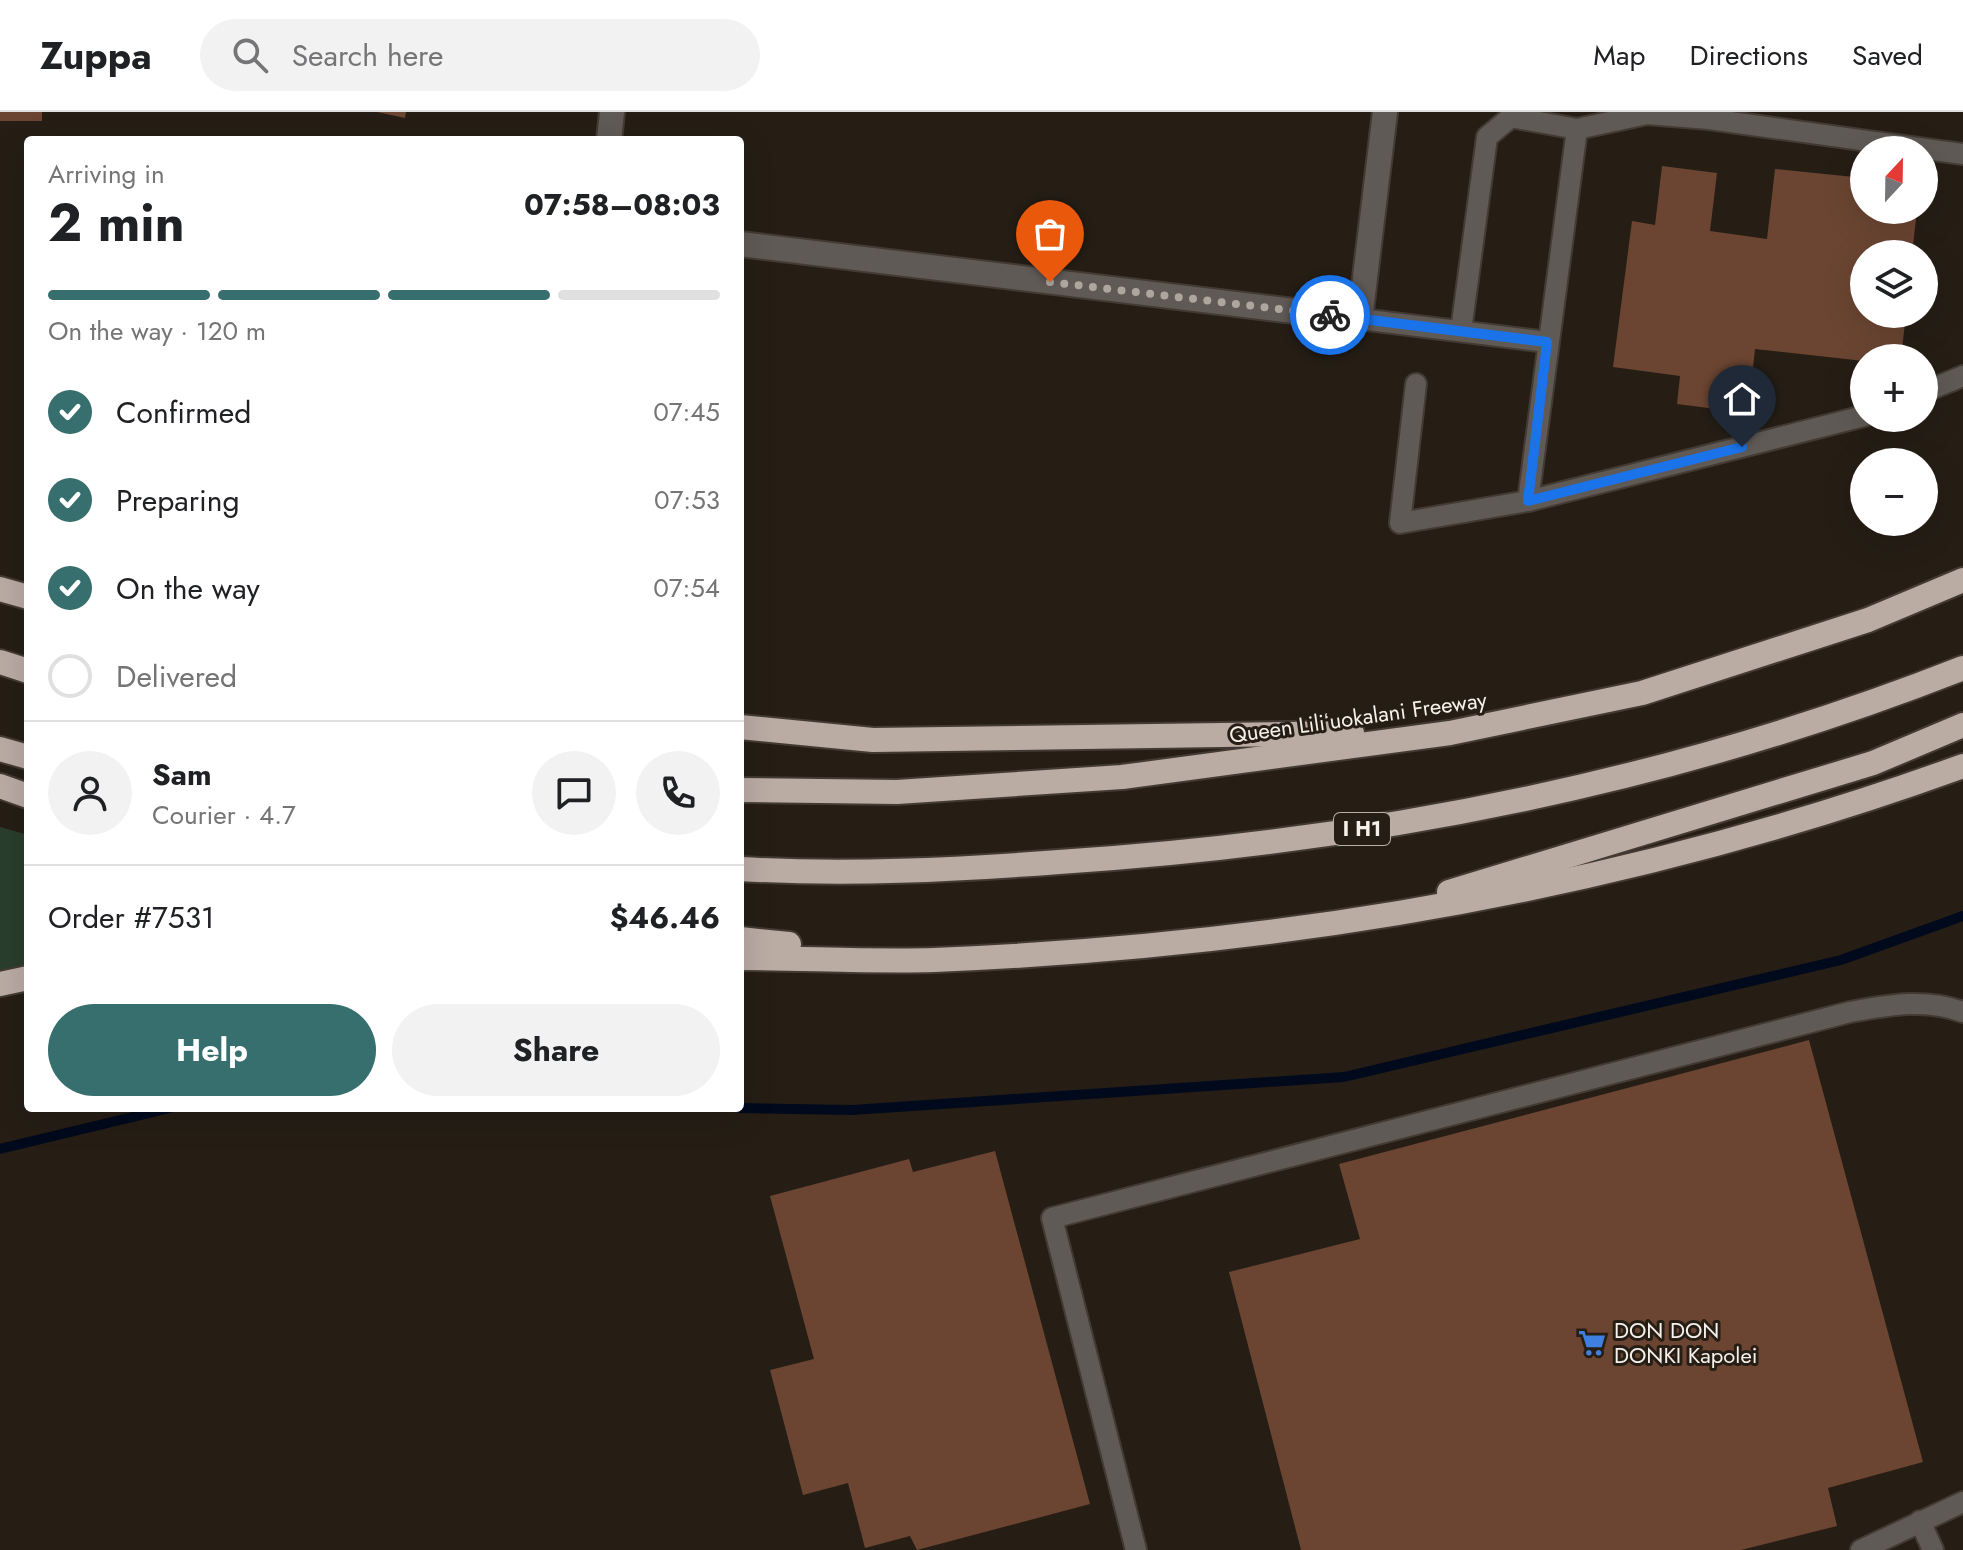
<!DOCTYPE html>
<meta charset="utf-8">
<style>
body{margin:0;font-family:Jost,sans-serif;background:#f2f2f2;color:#202124;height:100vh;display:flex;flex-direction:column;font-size:30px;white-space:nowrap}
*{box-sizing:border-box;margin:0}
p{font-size:26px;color:#757577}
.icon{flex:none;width:44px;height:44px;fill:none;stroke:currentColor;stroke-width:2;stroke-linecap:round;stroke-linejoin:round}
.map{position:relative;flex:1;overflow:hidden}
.details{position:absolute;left:24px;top:24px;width:720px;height:976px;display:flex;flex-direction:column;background:#fff;border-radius:8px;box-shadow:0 8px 32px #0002}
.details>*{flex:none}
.needle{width:52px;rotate:22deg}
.controls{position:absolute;left:1850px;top:24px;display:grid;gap:16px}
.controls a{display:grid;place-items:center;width:88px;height:88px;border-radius:50%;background:#fff;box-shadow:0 8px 32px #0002;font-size:40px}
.pin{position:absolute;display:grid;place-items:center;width:68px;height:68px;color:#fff;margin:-82px -34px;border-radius:50% 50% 50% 0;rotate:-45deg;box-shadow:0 0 8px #0007}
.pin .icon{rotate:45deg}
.courier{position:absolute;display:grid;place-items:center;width:80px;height:80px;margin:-40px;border:6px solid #1a73e8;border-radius:50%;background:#fff;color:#222;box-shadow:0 2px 10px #0007}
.overview em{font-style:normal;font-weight:700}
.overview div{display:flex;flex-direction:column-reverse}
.overview{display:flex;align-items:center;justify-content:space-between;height:136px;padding:0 24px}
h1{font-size:52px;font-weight:700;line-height:60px}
.bar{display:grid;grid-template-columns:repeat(4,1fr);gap:12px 8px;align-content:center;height:96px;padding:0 24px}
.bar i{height:10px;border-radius:6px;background:#e0e0e0}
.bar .current{background:#376e6e}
.bar p{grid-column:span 4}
.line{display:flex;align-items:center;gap:20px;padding:0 24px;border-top:2px solid #e0e0e0}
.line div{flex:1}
.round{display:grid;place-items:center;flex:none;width:84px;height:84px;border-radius:42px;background:#f2f2f2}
ol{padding:0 24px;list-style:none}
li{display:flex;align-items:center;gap:24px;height:88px}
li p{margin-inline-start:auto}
li .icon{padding:8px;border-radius:50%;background:#376e6e;color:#fff;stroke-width:4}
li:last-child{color:#757577}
li i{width:44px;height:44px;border:4px solid #e0e0e0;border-radius:50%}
.action{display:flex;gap:16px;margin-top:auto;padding:16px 24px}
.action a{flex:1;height:92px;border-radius:48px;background:#376e6e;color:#fff;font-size:32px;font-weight:700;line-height:92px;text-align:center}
.action a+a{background:#f2f2f2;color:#202124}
header{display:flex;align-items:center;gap:48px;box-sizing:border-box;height:112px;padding:0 40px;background:#fff;border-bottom:2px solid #e0e0e0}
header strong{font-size:38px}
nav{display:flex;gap:44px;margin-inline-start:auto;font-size:28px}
.search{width:560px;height:72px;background:#f2f2f2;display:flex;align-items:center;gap:20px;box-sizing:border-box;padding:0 28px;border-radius:44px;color:#757577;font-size:30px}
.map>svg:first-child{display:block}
</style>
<header>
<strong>Zuppa</strong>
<div class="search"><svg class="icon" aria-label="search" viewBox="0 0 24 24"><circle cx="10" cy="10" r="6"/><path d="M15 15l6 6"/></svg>Search here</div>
<nav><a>Map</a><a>Directions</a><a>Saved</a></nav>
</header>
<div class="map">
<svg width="1963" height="1438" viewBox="0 0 1963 1438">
<rect width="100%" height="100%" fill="#261e15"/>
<polygon fill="#2a3e2d" points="0,715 28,723 28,858 0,865"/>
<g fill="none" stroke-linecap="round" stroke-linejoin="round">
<g stroke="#000a1c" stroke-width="10">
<polyline points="740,996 852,998 1344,965 1841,848 1963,804"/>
<polyline points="0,1037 170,996"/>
</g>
</g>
<g fill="#6b4532">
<rect x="0" y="0" width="42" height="9"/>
<polygon points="377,0 406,0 405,6"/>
<polygon points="1662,54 1717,61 1710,119 1767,127 1775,57 1864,66 1864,98 1917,98 1912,142 1864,142 1864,202 1906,202 1901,246 1864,246 1864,249 1755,237 1748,301 1677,292 1680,264 1613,255 1632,109 1655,113"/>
<polygon points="1809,928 1923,1350 1828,1376 1837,1414 1741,1438 1301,1438 1229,1160 1360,1127 1339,1052"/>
<polygon points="995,1039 1090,1392 917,1438 910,1424 865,1436 848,1371 803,1383 770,1258 814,1247 770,1084 909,1047 913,1060"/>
</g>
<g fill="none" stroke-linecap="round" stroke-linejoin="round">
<g stroke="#433b33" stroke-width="24">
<g id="lane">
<polyline points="1360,207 1547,230"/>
<polyline points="1461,219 1487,25 1511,5 1577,17"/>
<polyline points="1416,272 1400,411 1528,389"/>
<polyline points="1924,280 1963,264"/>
<polyline points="1864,304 1528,389 1577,17 1647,2 1709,7 1963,42"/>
<polyline points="1920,1409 1933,1438"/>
<path d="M1136,1438L1052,1106L1850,900C1889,893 1925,886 1963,900"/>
<polyline points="1861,1438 1963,1390"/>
</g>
</g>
<g stroke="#433b33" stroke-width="28">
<g id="street">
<polyline points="609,28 612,0"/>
<polyline points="740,132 1360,207 1385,0"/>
</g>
</g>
<g stroke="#433b33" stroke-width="28">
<g id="highway">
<polyline points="0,477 28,485"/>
<polyline points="0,550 28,559"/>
<polyline points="740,615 873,628 1352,621"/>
<polyline points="0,637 28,645"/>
<polyline points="0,674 28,684"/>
<polyline points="740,678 897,680 1122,665 1450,621 1642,581 1868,508 1963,468"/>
<path d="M740,757C847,763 953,758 1059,750C1368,730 1674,670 1963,556"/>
<polyline points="1449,780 1873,651 1963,613"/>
<polyline points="740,827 789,832"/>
<path d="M740,846C804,846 870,850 934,848C1284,834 1633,774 1963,654"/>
<polyline points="0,872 28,866"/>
</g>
</g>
<use href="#lane" stroke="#605a57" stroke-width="20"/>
<use href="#street" stroke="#605a57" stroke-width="24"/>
<use href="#highway" stroke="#baaba3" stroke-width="24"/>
</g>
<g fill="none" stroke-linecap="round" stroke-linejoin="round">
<polyline stroke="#ada69f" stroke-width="8" stroke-dasharray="0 14.4" points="1050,170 1330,203"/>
<polyline stroke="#1a73e8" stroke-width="10" points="1330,203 1547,230 1528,389 1742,335"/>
</g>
<defs>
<g id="supermarket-bare" transform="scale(2.16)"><path d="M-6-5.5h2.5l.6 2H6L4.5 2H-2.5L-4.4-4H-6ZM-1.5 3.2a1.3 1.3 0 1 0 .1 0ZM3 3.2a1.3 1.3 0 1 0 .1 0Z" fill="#3f7fe0" stroke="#261e15" stroke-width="2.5" paint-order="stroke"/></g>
</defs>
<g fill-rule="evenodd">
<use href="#supermarket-bare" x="1592" y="1231"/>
</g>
<g text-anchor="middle" stroke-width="6" stroke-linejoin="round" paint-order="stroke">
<rect fill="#261e15" stroke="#b7b1a9" stroke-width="2" x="1334" y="701" width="56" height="32" rx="6"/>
<g font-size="20" font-weight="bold" fill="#f5f0e9">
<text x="1362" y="724">I H1</text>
</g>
<g font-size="22" fill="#f5f0e9" stroke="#261e15">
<text transform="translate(1358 605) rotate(-8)" y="8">Queen Liliʻuokalani Freeway</text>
</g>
<g font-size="22" fill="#f5f0e9" stroke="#261e15" text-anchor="start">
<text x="1614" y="1226">DON DON<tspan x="1614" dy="25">DONKI Kapolei</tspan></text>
</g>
</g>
</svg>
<div class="controls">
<a><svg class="needle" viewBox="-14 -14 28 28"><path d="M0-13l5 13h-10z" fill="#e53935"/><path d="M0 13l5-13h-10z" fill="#757577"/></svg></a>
<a><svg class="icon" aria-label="layers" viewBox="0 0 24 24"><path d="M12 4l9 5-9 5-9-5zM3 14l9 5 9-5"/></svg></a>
<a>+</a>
<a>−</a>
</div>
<div class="pin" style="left:1050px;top:170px;background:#ea580c"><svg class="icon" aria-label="bag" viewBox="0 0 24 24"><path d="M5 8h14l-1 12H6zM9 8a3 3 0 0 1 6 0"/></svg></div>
<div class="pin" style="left:1742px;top:335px;background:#1f2937"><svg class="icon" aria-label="home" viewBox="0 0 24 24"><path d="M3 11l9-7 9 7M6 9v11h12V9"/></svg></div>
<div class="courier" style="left:1330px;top:203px"><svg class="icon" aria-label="bike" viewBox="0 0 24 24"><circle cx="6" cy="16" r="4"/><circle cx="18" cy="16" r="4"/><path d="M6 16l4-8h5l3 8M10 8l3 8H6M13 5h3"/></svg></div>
<section class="details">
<div class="overview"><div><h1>2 min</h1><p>Arriving in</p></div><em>07:58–08:03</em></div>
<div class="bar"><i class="current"></i><i class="current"></i><i class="current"></i><i></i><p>On the way · 120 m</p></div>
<ol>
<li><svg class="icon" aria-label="check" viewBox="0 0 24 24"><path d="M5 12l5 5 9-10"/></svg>Confirmed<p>07:45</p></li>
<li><svg class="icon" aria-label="check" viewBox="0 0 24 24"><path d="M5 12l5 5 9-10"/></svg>Preparing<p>07:53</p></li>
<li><svg class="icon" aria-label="check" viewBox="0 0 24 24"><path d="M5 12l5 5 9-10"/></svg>On the way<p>07:54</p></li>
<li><i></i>Delivered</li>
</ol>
<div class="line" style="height:144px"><a class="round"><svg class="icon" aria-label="person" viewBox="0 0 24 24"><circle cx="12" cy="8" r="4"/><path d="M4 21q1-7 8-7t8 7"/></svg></a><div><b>Sam</b><p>Courier · 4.7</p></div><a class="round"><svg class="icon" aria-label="chat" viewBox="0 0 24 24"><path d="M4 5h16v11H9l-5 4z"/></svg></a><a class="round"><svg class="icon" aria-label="phone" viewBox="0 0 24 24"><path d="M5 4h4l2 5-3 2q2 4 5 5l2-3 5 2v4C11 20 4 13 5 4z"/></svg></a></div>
<div class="line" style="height:104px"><div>Order #7531</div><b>$46.46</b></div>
<div class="action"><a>Help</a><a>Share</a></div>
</section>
</div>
